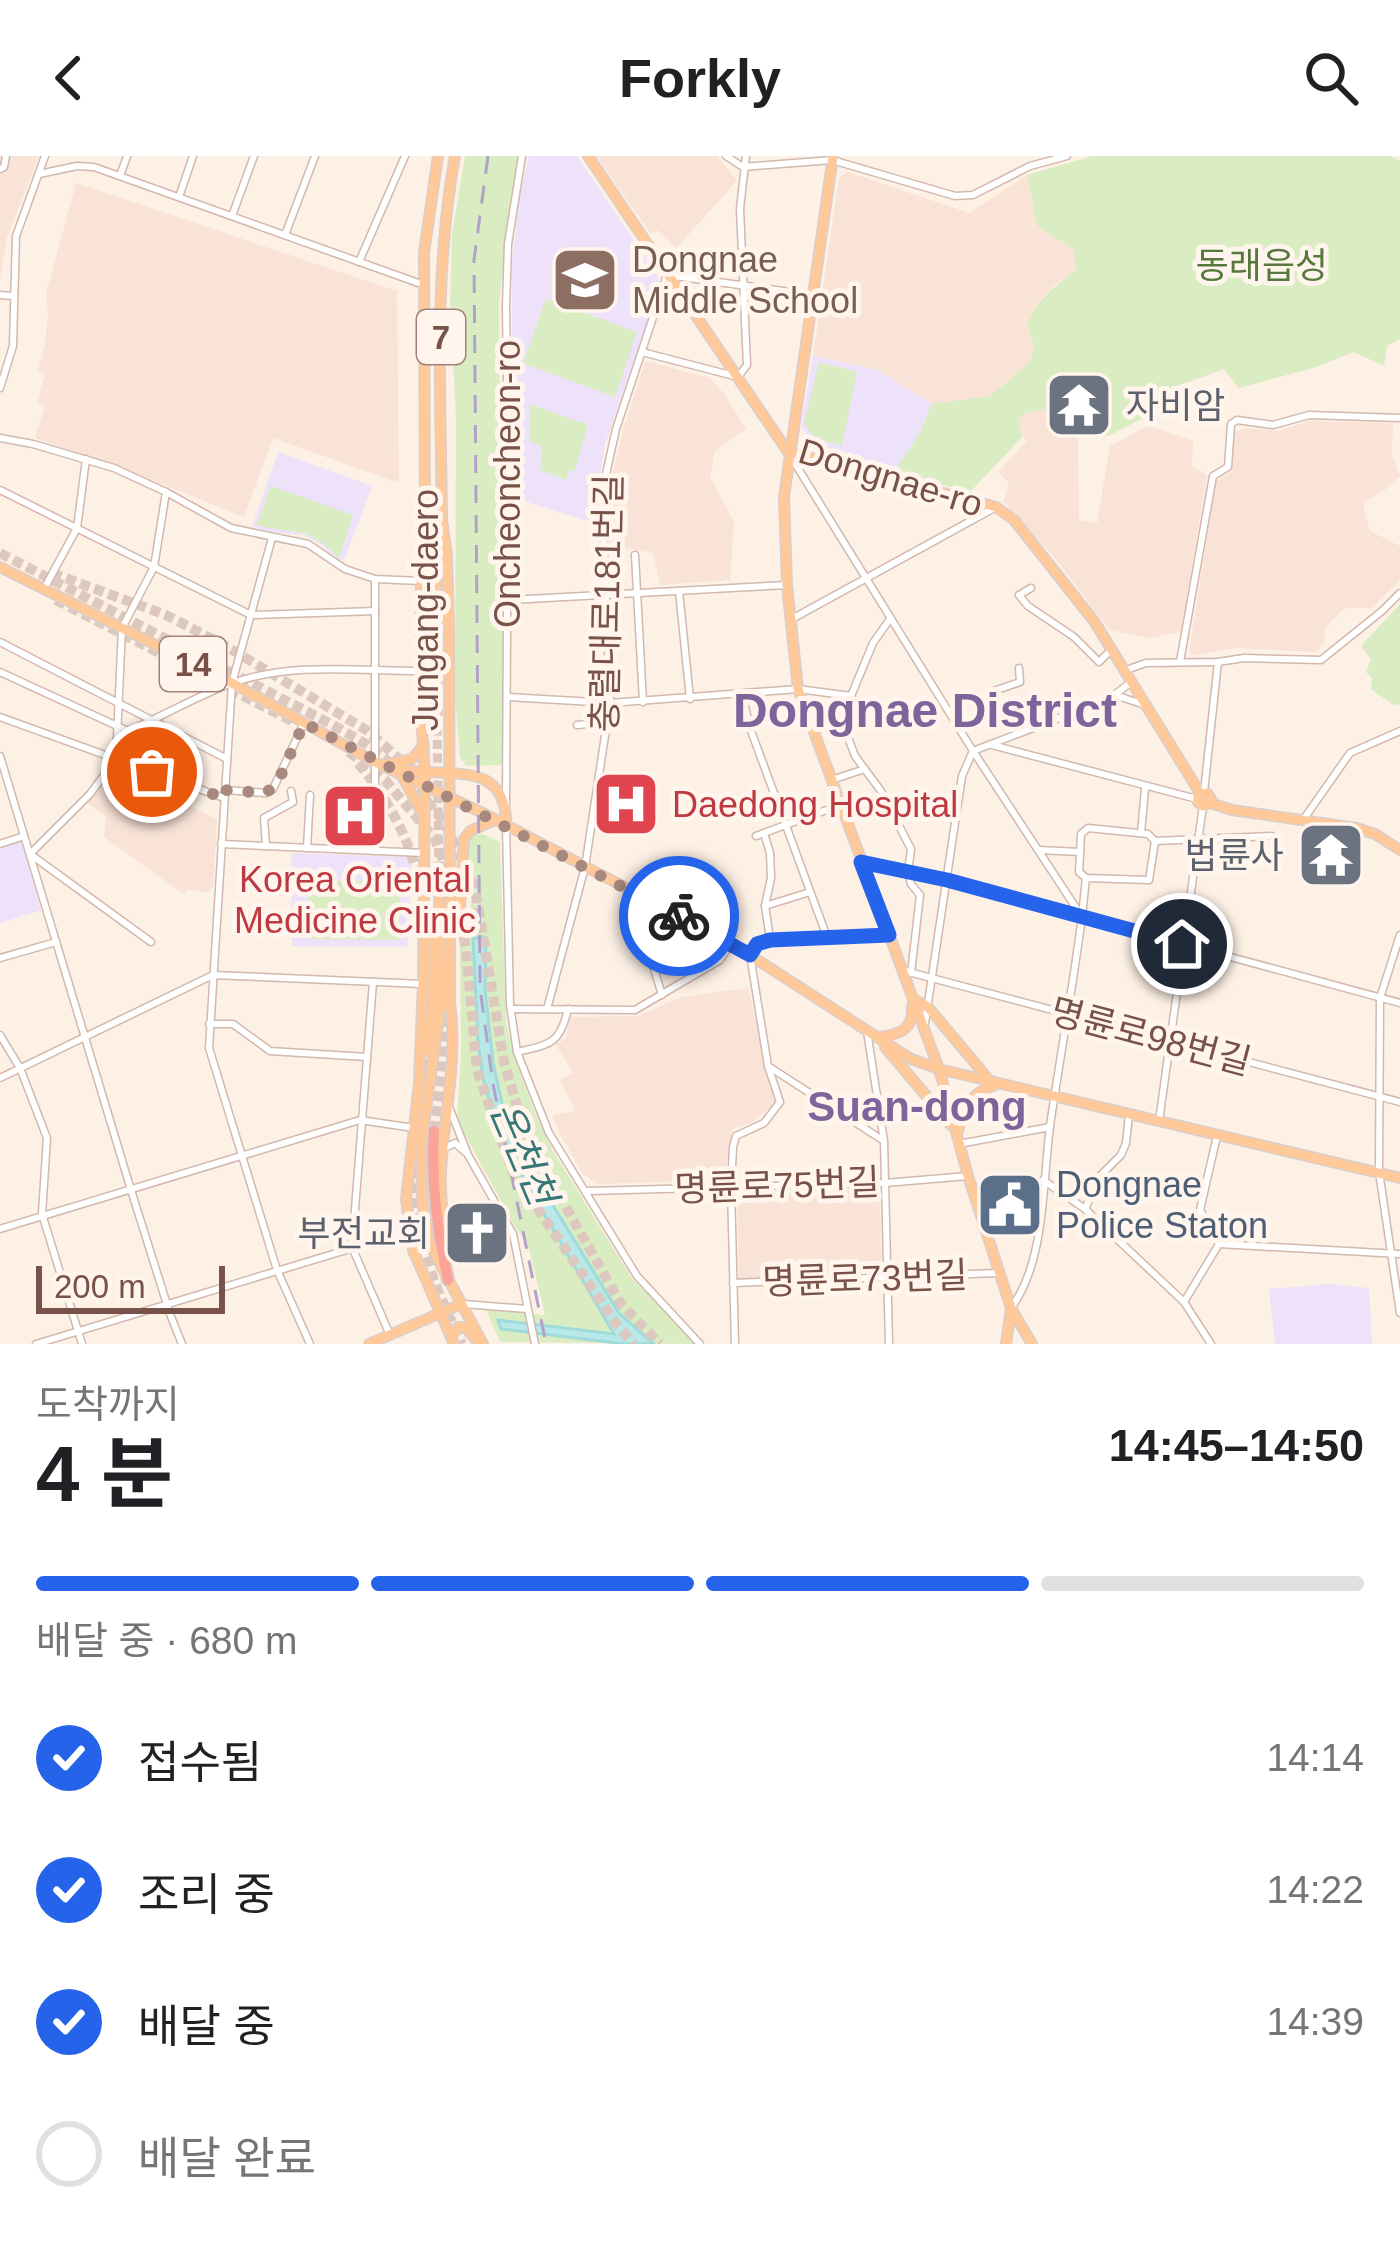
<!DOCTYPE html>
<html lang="ko">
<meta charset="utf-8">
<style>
body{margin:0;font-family:Arial,"Noto Sans KR",sans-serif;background:#f6f6f6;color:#202124;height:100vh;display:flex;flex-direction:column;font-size:45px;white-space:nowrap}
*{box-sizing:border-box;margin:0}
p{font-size:39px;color:#757577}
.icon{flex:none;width:66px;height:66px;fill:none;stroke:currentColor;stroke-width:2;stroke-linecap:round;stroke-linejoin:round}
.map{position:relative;height:1188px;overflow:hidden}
.details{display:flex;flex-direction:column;background:#fff;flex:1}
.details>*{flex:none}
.scale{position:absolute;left:36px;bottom:30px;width:189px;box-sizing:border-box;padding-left:12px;border:6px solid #785148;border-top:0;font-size:33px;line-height:42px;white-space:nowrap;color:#785148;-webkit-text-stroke:9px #fff5ec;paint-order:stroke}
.pin{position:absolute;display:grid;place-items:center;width:102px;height:102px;color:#fff;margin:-51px;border:6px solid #fff;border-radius:50%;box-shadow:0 3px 12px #0007}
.courier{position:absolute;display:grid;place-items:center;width:120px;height:120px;margin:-60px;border:9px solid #2563eb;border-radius:50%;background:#fff;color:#222;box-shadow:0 3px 15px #0007}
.summary em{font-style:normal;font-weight:700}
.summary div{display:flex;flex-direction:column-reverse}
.summary{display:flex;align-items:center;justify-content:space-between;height:204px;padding:0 36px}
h1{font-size:78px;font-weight:700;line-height:90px}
.bar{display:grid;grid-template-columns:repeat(4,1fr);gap:18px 12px;align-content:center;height:144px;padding:0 36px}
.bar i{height:15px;border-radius:9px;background:#e0e0e0}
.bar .selected{background:#2563eb}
.bar p{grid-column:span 4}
ol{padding:0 36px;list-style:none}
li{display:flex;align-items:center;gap:36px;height:132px}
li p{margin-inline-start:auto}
li .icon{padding:12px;border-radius:50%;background:#2563eb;color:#fff;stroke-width:4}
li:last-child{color:#757577}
li i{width:66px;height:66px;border:6px solid #e0e0e0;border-radius:50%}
header{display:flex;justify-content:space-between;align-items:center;height:156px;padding:0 36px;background:#fff;font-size:54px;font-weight:700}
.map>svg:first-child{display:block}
</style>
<header><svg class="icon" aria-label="back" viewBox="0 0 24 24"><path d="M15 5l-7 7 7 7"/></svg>Forkly<svg class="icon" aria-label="search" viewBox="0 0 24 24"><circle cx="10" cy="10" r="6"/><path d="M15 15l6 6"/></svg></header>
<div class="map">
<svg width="1400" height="1188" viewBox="0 0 1400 1188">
<rect width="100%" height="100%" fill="#fdf0e5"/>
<g fill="#f8e3d6">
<polygon points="0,0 39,0 7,81 0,124"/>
<polygon points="596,0 717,0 737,25 676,92 657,74 651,78"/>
<polygon points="848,16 969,57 1027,19 1037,70 1074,94 1076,115 1054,129 1035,150 1027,167 1034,190 1029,207 990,240 931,248 878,214 813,200 839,21"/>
<polygon points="76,27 397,135 399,327 273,282 244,361 132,316 35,282 45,250 37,246 45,219 38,214 45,189 48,157 46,138"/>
<polygon points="645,205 710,222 725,239 746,273 715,295 710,321 734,366 730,424 660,429 653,397 609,389 609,332 623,275"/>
<polygon points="1048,253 1078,273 1079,364 1097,367 1110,290 1148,270 1193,285 1192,310 1207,320 1181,476 1149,482 1110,474 1054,401 1004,346 1009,327 998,316 1026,286 1018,265 1025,257"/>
<polygon points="1309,265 1393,267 1392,298 1400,320 1386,333 1365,346 1363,351 1370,375 1400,390 1400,424 1373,452 1345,452 1325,472 1324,488 1316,496 1238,492 1193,499 1189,496 1216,325 1232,315 1234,276 1247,272 1278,275"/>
<polygon points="115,607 186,631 181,646 217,663 213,731 207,736 188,734 184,738 104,681 106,660 85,646"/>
<polygon points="748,832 775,947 752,967 732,973 724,1024 597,1028 582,1017 558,974 552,959 575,955 560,924 573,917 556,889 566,882 570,861 638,860 681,841"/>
<polygon points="879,1033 882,1118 739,1123 737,1037"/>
</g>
<g fill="#ede2fa">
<polygon points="529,0 577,0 657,119 660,128 605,288 593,367 512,341 512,107 519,41"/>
<polygon points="813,200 878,214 931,248 922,273 894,316 818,295 801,270"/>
<polygon points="278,296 372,330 344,404 338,403 319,387 304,379 264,375 252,371"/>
<polygon points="21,684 41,754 0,767 0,690"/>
<polygon points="291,697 412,701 407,791 292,790"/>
<polygon points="1330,1128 1369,1132 1372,1188 1275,1188 1269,1133"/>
</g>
<g fill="#daecc2">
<polygon points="465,0 520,0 510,48 499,149 504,609 466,610 460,601 455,542 456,262 450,150 452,77"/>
<path d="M1092,0H1391L1400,5V183L1387,190L1384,210L1354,196L1313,212L1239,232L1224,213L1178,230L1145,261L1108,280L1078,273L1048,253L1025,257L1018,265L1023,280L970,336L894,316L922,273L931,248L990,240L1029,207L1034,190L1027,167C1038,143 1055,130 1076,114L1074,94L1037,70L1027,19Z"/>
<polygon points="546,143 637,176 615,241 523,207"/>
<polygon points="819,206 857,216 842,290 815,282 804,268"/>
<polygon points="532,249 588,269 575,315 569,314 566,324 540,314 542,290 530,285 529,251"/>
<path d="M271,330L353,359L339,402C304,367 299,380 256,369Z"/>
<polygon points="1400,448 1400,549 1392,548 1371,533 1372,522 1366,516 1371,504 1361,490"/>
<polygon points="483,678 500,686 506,866 516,906 534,954 553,995 631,1121 697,1188 500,1186 486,1153 545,1159 528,1089 514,1069 457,964 461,896 460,785 471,756 469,685 473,679"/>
<polygon points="308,725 400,725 399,784 308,783"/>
</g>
<polygon fill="#b8e8e7" stroke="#9edbda" stroke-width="3" points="481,781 486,782 485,834 493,906 508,976 619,1157 654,1188 625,1188 501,1173 498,1164 614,1178 499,981 483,922 478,886 473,783"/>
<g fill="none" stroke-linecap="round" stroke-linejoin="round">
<polyline stroke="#dcc8be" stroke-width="9" stroke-dasharray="9 4.5" stroke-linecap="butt" points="437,557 439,732"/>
<g stroke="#dcc8be" stroke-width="10" stroke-dasharray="10 5" stroke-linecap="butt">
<polyline points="0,397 331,568 366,588 394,610"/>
<polyline points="52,417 166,459 224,489 368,575 419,621 425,634"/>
<polyline points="56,444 296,567"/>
<polyline points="349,596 385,624 435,683 455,736 466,793 477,914 512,1015 617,1169 634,1188"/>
<path d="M358,607C391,647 412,687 422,739"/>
<polyline points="408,622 444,666 475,732 504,906 526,981 621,1148 660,1188"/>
<polyline points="427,830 427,871"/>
<polyline points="420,973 426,890"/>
<polyline points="434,975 447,876 447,853"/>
<path d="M418,997C412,1080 428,1115 462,1188"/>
</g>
<g stroke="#d2b8ad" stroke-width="9">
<g id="minor">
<polyline points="726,0 743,11 832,4 955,40 973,39 1030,10 1067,0"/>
<polyline points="0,13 4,11 6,0"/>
<polyline points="39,18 77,10 94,11 424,129"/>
<polyline points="120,20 127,0"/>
<polyline points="179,41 193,0"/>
<polyline points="232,60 254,0"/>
<polyline points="285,79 315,0"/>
<polyline points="359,106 405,0"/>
<polyline points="0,139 13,140"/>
<polyline points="642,196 738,221 747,209 740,53 746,0"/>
<polyline points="0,232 13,190 16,80 45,0"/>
<polyline points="0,282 33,288 114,312 166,336 231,372 308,388 345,413 375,423 421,425"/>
<path d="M791,301L973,595L1082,761C1073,829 1061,896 1051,963C1042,1022 1047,1104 1011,1152"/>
<polyline points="0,334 251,459 375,455"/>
<polyline points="272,382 232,527 209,892 277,1114 310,1188"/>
<polyline points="635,399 643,546"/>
<polyline points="375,423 375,695"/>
<polyline points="1031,432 1019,439 1028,450 1074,481 1099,506 1112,493"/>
<polyline points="44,433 77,372 86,303"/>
<polyline points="679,435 690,543"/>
<polyline points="509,444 787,429"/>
<polyline points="890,463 873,487 851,540 847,579 855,600 881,635 911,693 908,716 911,728 920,739 911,817"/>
<polyline points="790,464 996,351"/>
<polyline points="0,486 227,603"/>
<polyline points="1180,506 1213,320 1228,311 1231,268 1237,264 1273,269 1309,259 1400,262"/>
<polyline points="1126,514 1146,507 1218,506 1244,502 1321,504 1382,455 1400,437"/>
<path d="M0,516L128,575C163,560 197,540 232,527C293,506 358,515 421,515"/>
<polyline points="994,535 1020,526 1019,512"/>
<polyline points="742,538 750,572 827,781"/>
<polyline points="1118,540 1145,549"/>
<polyline points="508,541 610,547 798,533 851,540"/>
<polyline points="0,561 224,642"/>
<polyline points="577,569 589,568"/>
<polyline points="992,589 1197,643"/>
<polyline points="0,600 131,1034 170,1158 182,1188"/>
<polyline points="831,624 865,613"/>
<polyline points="225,634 266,637 273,633 304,567"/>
<polyline points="1204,636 1218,506"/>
<polyline points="506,649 508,287 506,151 508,88 522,0"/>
<polyline points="1303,664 1350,597 1400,575"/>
<polyline points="506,669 510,849 517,896 549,977 637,1120 700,1188"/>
<polyline points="764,677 770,697 771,722 765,750 770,783"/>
<polyline points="1141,677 1145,633"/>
<polyline points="756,680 840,649"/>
<polyline points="1155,685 1149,724 1086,722 1079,716 1081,678 1088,672 1148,678 1155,685 1272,680"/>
<polyline points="0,688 24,680"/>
<polyline points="221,688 424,697"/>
<polyline points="266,690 264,662 293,646 291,635"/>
<polyline points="307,692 310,639"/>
<polyline points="1038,694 1080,696"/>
<polyline points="864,707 947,724 1400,847"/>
<polyline points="642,741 644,780 662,839"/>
<polyline points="765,750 810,736"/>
<polyline points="1082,760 1086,722"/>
<polyline points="1400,779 1380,842 1379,1016 1400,1157"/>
<polyline points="151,786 30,698 90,638 116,603 122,472 154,411 166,336"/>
<polyline points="0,802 56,786"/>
<polyline points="905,815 1400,946"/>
<polyline points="373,826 352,1091 390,1179"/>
<polyline points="511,853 635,854 720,804 731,787"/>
<polyline points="547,853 585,711 610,547 602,336 616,273 667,119 812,139"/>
<polyline points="925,867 962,620 973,595 1109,543 1130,527"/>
<polyline points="209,868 233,868 270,895 367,901"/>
<polyline points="867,875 884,985 889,1188"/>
<polyline points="0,879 20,912 47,982 42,1058 82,1188"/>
<path d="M517,896C551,888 560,888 568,853"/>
<polyline points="771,912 884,985"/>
<polyline points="0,922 213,819 423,828"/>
<polyline points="449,951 468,999 513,1078 535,1188"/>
<polyline points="1159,965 1203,650"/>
<polyline points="959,988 1050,971"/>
<polyline points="443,993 455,987 465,996"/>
<polyline points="1043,1024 1085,1053 1184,1146 1211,1188"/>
<polyline points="588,1035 885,1027 968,1020"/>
<polyline points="1085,1053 1100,1020 1121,999 1126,987 1129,959"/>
<polyline points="0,1073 360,964 414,972"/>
<polyline points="1219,1088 1400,1098"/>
<polyline points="733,1127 997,1117"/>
<polyline points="1184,1146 1219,1088 1200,1054 1217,980"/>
<polyline points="464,1148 527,1153"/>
<polyline points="36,1188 409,1075"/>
<polyline points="735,1188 731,1031 733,991 736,980 764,967 780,946 768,910 750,799 757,788 770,783 888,779"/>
</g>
</g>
<g stroke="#d9cecc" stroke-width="12">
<g id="major">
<polyline points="438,0 424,97 425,368 421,425 420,544 425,617 423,828 419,927 406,1043 413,1094 454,1188"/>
<polyline points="588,0 788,296 978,346 996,351 1014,364 1094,465 1200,637"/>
<polyline points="833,0 784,341 787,429 798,533 939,913 968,1020 1011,1152 1006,1188"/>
<polyline points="427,386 430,489"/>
<polyline points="0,411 232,527 375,606 489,660 731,787 911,903 939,913 1400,1022"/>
<polyline points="437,557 436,413 440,377"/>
<polyline points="383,609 412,603 424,589"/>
<path d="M400,613C446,623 507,601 506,669"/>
<polyline points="403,622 421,655"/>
<polyline points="1210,647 1211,643 1207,637 1198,640 1198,646 1203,650 1210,647 1232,654 1356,672 1375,678 1400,694"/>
<polyline points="439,732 441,846 421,990 422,1046 430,1089 483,1188"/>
<polyline points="451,769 460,751 464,683 470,675 495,664"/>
<polyline points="913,843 928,851 990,925"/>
<path d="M878,881C899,879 914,874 912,850"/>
<polyline points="885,891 951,969"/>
<polyline points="426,895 433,849 433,780"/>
<path d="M958,975C964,948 972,936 998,928"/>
<path d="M447,1100C446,1072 439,1045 441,1016C444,959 458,903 450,847L449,473L447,399L442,364C441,242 433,120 455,0"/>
<polyline points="1011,1152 1032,1188"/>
<polyline points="452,1180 458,1171 465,1171 477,1185"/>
<polyline points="369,1188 461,1148"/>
</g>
</g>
<g stroke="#d9cecc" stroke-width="14">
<path id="highway" d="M434,975C431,1028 437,1071 448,1124"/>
</g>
<use href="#minor" stroke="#fff" stroke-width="6"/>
<use href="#major" stroke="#ffc99a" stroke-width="9"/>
<use href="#highway" stroke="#fba299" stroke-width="10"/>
<polyline stroke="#b0a2c8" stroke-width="3" stroke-dasharray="18 12" stroke-linecap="butt" points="488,0 474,104 480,832 493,928 546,1188"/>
</g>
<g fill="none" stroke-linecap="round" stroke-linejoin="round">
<polyline stroke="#a7897f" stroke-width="12" stroke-dasharray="0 21.6" points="152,616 224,642 225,634 266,637 278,626 304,567 679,760"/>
<polyline stroke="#2563eb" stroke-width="15" points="679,760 750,799 757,788 770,784 889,779 861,706 947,724 1182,788"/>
</g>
<defs>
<g id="school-square" transform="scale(3.45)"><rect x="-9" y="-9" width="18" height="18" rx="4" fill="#8d6e63" stroke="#fff5ec"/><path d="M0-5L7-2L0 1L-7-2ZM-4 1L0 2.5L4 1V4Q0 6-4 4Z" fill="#fff"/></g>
<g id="temple-square" transform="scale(3.45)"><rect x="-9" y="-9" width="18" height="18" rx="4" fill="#6b7280" stroke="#fff5ec"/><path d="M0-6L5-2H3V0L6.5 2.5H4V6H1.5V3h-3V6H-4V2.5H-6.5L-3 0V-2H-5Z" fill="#fff"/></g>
<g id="hospital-square" transform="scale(3.45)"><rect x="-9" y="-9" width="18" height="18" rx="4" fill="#e0444e" stroke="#fff5ec"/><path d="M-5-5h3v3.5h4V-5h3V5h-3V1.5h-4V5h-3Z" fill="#fff"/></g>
<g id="civic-square" transform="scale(3.45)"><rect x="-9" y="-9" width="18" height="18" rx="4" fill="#5c6f8a" stroke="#fff5ec"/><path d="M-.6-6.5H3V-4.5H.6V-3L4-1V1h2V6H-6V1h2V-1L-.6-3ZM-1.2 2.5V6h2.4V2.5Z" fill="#fff"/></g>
<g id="church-square" transform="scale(3.45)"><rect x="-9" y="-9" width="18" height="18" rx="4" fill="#6b7280" stroke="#fff5ec"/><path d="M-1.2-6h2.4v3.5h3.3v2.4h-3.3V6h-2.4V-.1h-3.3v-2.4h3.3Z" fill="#fff"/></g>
</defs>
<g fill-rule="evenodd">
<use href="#school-square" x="585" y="124"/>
<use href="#temple-square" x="1079" y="249"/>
<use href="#hospital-square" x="626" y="648"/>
<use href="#hospital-square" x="355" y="660"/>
<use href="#temple-square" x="1331" y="699"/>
<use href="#civic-square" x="1010" y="1049"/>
<use href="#church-square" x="477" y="1077"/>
</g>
<g text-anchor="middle" stroke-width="10" stroke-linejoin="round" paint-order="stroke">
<g fill="#fff5ec" stroke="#a08279" stroke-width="3">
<rect x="417" y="154" width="48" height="54" rx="9"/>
<rect x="160" y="481" width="66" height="54" rx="9"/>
</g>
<g font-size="33" font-weight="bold" fill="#785148">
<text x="441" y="193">7</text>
<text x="193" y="520">14</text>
</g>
<g font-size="36" fill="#785e54" stroke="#fff5ec" text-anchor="start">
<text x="632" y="116">Dongnae<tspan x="632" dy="41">Middle School</tspan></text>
</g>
<g font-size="36" fill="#58793d" stroke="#fff5ec">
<text x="1262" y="122">동래읍성</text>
</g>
<g font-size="36" fill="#5b616d" stroke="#fff5ec" text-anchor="end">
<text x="1126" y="262" text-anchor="start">자비암</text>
<text x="1284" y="712">법륜사</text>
<text x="430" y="1090">부전교회</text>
</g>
<g font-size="36" fill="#785148" stroke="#fff5ec">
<text transform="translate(891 321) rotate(17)" y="13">Dongnae-ro</text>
<text transform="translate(507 328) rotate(-90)" y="13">Oncheoncheon-ro</text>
<text transform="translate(606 447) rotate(-89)" y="13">충렬대로181번길</text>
<text transform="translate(425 454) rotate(-90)" y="13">Jungang-daero</text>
<text transform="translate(1151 880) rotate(15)" y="13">명륜로98번길</text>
<text transform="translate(777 1029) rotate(-2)" y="13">명륜로75번길</text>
<text transform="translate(865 1122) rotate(-2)" y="13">명륜로73번길</text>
</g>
<g font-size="36" fill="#be3a42" stroke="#fff5ec" text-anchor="start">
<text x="672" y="661">Daedong Hospital</text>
<text x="355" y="736" text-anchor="middle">Korea Oriental<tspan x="355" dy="41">Medicine Clinic</tspan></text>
</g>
<g font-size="36" fill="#4e5e75" stroke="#fff5ec" text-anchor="start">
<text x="1056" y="1041">Dongnae<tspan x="1056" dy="41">Police Staton</tspan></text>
</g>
<g font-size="39" font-style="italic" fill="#387777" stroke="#fff5ec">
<text transform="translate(524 997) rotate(67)" y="14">온천천</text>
</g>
<g font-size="42" font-weight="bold" fill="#7f649c" stroke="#fff5ec">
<text x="917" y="965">Suan-dong</text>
</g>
<g font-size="48" font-weight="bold" fill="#7f649c" stroke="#fff5ec">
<text x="925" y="571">Dongnae District</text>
</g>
</g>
</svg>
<div class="scale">200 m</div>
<div class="pin" style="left:152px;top:616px;background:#ea580c"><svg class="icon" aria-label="bag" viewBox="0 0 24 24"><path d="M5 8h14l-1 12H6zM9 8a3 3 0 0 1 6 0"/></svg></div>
<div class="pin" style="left:1182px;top:788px;background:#1f2937"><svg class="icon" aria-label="home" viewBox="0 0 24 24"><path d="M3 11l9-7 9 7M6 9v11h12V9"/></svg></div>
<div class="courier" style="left:679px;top:760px"><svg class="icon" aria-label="bike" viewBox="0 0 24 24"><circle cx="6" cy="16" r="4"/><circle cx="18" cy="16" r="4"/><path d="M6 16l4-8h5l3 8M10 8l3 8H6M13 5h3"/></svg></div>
</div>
<section class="details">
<div class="summary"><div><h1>4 분</h1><p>도착까지</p></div><em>14:45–14:50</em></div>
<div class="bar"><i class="selected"></i><i class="selected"></i><i class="selected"></i><i></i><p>배달 중 · 680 m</p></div>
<ol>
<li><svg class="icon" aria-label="check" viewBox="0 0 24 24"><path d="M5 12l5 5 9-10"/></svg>접수됨<p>14:14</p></li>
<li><svg class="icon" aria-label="check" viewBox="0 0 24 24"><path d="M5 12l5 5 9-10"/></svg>조리 중<p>14:22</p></li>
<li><svg class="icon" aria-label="check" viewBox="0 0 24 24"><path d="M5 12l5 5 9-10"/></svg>배달 중<p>14:39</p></li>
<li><i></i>배달 완료</li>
</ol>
</section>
